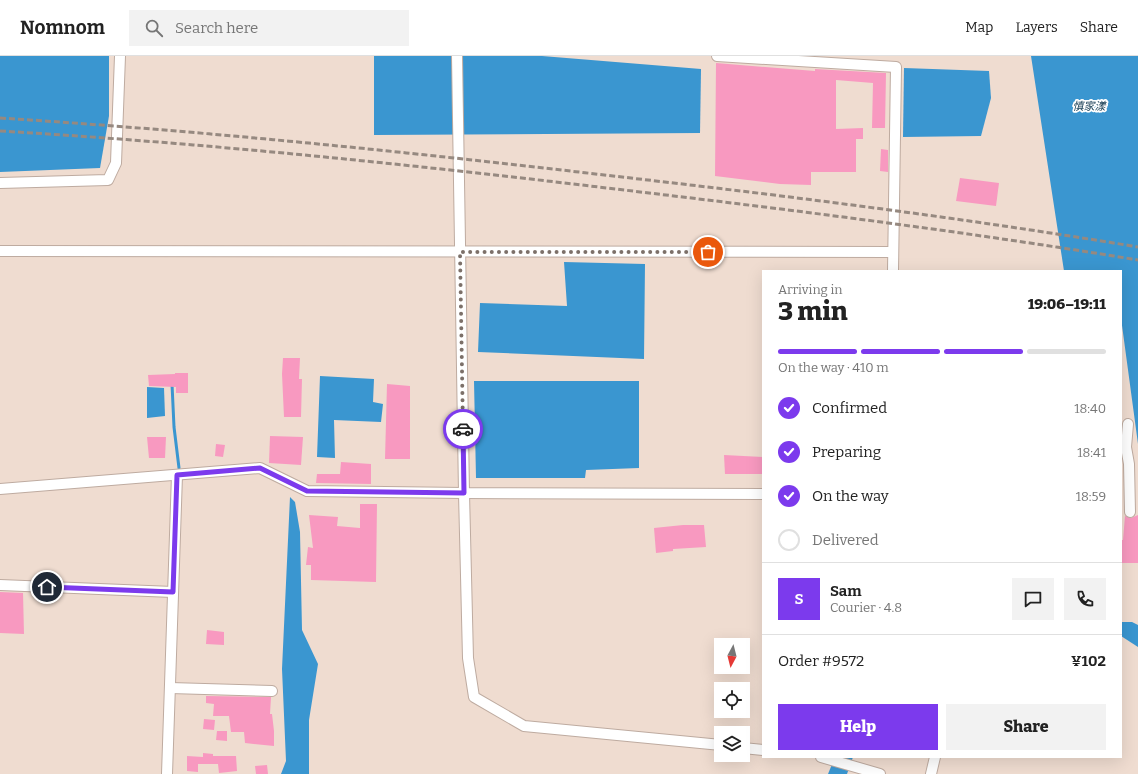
<!DOCTYPE html>
<meta charset="utf-8">
<style>
body{margin:0;font-family:Bitter,"Noto Sans SC",serif;background:#f2f2f2;color:#222;height:100vh;display:flex;flex-direction:column;font-size:15px;white-space:nowrap}
*{box-sizing:border-box;margin:0}
p{font-size:13px;color:#767676}
.icon{flex:none;width:22px;height:22px;fill:none;stroke:currentColor;stroke-width:2;stroke-linecap:round;stroke-linejoin:round}
.map{position:relative;flex:1;overflow:hidden}
.drawer{position:absolute;left:762px;top:214px;width:360px;height:488px;display:flex;flex-direction:column;background:#fff;border-radius:0px;box-shadow:0 4px 16px #0002}
.drawer>*{flex:none}
.needle{width:26px;rotate:187deg}
.fabs{position:absolute;left:714px;top:582px;display:grid;gap:8px}
.fabs a{display:grid;place-items:center;width:36px;height:36px;border-radius:0px;background:#fff;box-shadow:0 4px 16px #0002;font-size:20px}
.pin{position:absolute;display:grid;place-items:center;width:34px;height:34px;color:#fff;margin:-17px;border:2px solid #fff;border-radius:50%;box-shadow:0 1px 4px #0007}
.courier{position:absolute;display:grid;place-items:center;width:40px;height:40px;margin:-20px;border:3px solid #7c3aed;border-radius:50%;background:#fff;color:#222;box-shadow:0 1px 5px #0007}
.summary em{font-style:normal;font-weight:800}
.summary div{display:flex;flex-direction:column-reverse}
.summary{display:flex;align-items:center;justify-content:space-between;height:68px;padding:0 16px}
h1{font-size:26px;font-weight:800;line-height:30px}
.bar{display:grid;grid-template-columns:repeat(4,1fr);gap:6px 4px;align-content:center;height:48px;padding:0 16px}
.bar i{height:5px;border-radius:3px;background:#e0e0e0}
.bar .active{background:#7c3aed}
.bar p{grid-column:span 4}
.line{display:flex;align-items:center;gap:10px;padding:0 16px;border-top:1px solid #e0e0e0}
.line div{flex:1}
.round{display:grid;place-items:center;flex:none;width:42px;height:42px;border-radius:0px;background:#f2f2f2}
ol{padding:0 16px;list-style:none}
li{display:flex;align-items:center;gap:12px;height:44px}
li p{margin-inline-start:auto}
li .icon{padding:4px;border-radius:50%;background:#7c3aed;color:#fff;stroke-width:4}
li:last-child{color:#767676}
li i{width:22px;height:22px;border:2px solid #e0e0e0;border-radius:50%}
.action{display:flex;gap:8px;margin-top:auto;padding:8px 16px}
.action a{flex:1;height:46px;border-radius:0px;background:#7c3aed;color:#fff;font-size:16px;font-weight:800;line-height:46px;text-align:center}
.action a+a{background:#f2f2f2;color:#222}
header{display:flex;align-items:center;gap:24px;box-sizing:border-box;height:56px;padding:0 20px;background:#fff;border-bottom:1px solid #e0e0e0}
header strong{font-size:19px}
nav{display:flex;gap:22px;margin-inline-start:auto;font-size:14px}
.search{width:280px;height:36px;background:#f2f2f2;display:flex;align-items:center;gap:10px;box-sizing:border-box;padding:0 14px;border-radius:0px;color:#767676;font-size:15px}
.map>svg:first-child{display:block}
</style>
<header>
<strong>Nomnom</strong>
<div class="search"><svg class="icon" aria-label="search" viewBox="0 0 24 24"><circle cx="10" cy="10" r="6"/><path d="M15 15l6 6"/></svg>Search here</div>
<nav><a>Map</a><a>Layers</a><a>Share</a></nav>
</header>
<div class="map">
<svg width="1138" height="718" viewBox="0 0 1138 718">
<rect width="100%" height="100%" fill="#efdcd0"/>
<g fill="#3a96d0">
<polygon points="0,0 109,0 109,60 100,112 0,116"/>
<polygon points="374,0 542,0 701,13 700,77 374,79"/>
<polygon points="1031,0 1138,0 1138,388 1121,262 1121,215 1064,215"/>
<polygon points="904,12 989,15 991,42 981,80 903,81"/>
<polygon points="564,206 645,208 644,303 478,296 480,247 567,250"/>
<polygon points="320,320 374,323 373,346 383,348 381,366 334,364 335,402 317,401"/>
<polygon points="474,325 639,325 639,412 586,414 585,422 476,422"/>
<polygon points="147,331 164,332 165,360 147,362"/>
<polygon points="290,441 295,446 300,476 302,574 318,608 309,664 309,718 281,718 286,705 282,613"/>
<polygon points="1121,566 1132,566 1138,569 1138,591 1121,580"/>
<polygon points="835,701 853,701 847,718 828,718"/>
</g>
<g fill="none" stroke-linecap="round" stroke-linejoin="round">
<polyline stroke="#3a96d0" stroke-width="3" points="172,328 174,371 179,412"/>
</g>
<g fill="#f899c0">
<polygon points="716,7 815,15 815,13 886,17 885,72 872,72 873,27 836,24 836,73 863,72 863,83 856,83 856,116 811,116 811,129 780,128 715,120"/>
<polygon points="881,93 888,94 888,116 880,115"/>
<polygon points="960,122 999,127 996,150 956,145"/>
<polygon points="283,302 300,302 299,323 302,323 301,361 284,361 282,318"/>
<polygon points="175,317 188,317 188,337 176,337 176,331 149,330 148,319 175,318"/>
<polygon points="387,328 410,330 410,403 385,403"/>
<polygon points="270,380 303,381 301,409 269,407"/>
<polygon points="147,381 166,381 165,402 149,402"/>
<polygon points="216,388 225,389 223,401 215,400"/>
<polygon points="724,399 763,401 763,418 725,418"/>
<polygon points="341,406 371,408 371,428 316,427 317,418 340,418"/>
<polygon points="360,448 377,448 376,526 311,524 311,509 306,509 308,491 313,492 309,459 338,461 337,470 360,472"/>
<polygon points="1138,459 1138,507 1121,507 1121,484 1123,484 1125,460 1131,462"/>
<polygon points="683,469 704,469 706,491 673,493 673,495 656,497 654,472"/>
<polygon points="0,536 23,537 24,578 0,577"/>
<polygon points="207,574 224,576 224,589 206,588"/>
<polygon points="206,640 271,641 270,658 272,658 274,675 274,690 245,687 244,676 231,676 229,660 213,660 214,648 206,647"/>
<polygon points="204,663 215,664 214,674 203,673"/>
<polygon points="217,675 227,675 227,685 216,684"/>
<polygon points="203,697 213,698 213,700 236,700 237,715 219,717 218,708 198,708 198,716 187,715 187,700 203,701"/>
<polygon points="267,709 268,718 256,718 255,710"/>
</g>
<g fill="none" stroke-linecap="round" stroke-linejoin="round">
<g stroke="#beaba0" stroke-width="12">
<g id="minor">
<polyline points="457,0 464,437 763,438"/>
<polyline points="717,0 896,11 893,215"/>
<polyline points="0,127 108,124 116,107 120,0"/>
<polyline points="0,195 893,196"/>
<polyline points="1128,368 1126,391 1129,408 1130,456"/>
<polyline points="0,433 260,412 307,435 464,437 468,602 474,641 524,670 721,689"/>
<polyline points="0,529 173,536"/>
<polyline points="170,632 272,635"/>
<polyline points="743,692 763,694"/>
<polyline points="821,701 880,718"/>
<polyline points="167,718 177,419"/>
<polyline points="931,718 935,701"/>
</g>
</g>
<use href="#minor" stroke="#fff" stroke-width="10"/>
<g stroke="#968980" stroke-width="3" stroke-dasharray="6 3" stroke-linecap="butt">
<path d="M0,62C205,75 409,96 613,120C788,140 964,162 1138,191"/>
<path d="M0,75C203,87 406,108 607,132C785,153 962,175 1138,204"/>
</g>
</g>
<g fill="none" stroke-linecap="round" stroke-linejoin="round">
<polyline stroke="#7c7069" stroke-width="4" stroke-dasharray="0 7.2" points="463,373 460,196 708,196"/>
<polyline stroke="#7c3aed" stroke-width="5" points="47,531 173,536 177,419 260,412 307,435 464,437 463,373"/>
</g>
<g text-anchor="middle" stroke-width="3.5" stroke-linejoin="round" paint-order="stroke">
<g font-size="11" font-style="italic" fill="#0d344c" stroke="#fff">
<text x="1089" y="54">慎家漾</text>
</g>
</g>
</svg>
<div class="fabs">
<a><svg class="needle" viewBox="-14 -14 28 28"><path d="M0-13l5 13h-10z" fill="#e53935"/><path d="M0 13l5-13h-10z" fill="#767676"/></svg></a>
<a><svg class="icon" aria-label="locate" viewBox="0 0 24 24"><circle cx="12" cy="12" r="6"/><path d="M12 2v4M12 18v4M2 12h4M18 12h4"/></svg></a>
<a><svg class="icon" aria-label="layers" viewBox="0 0 24 24"><path d="M12 4l9 5-9 5-9-5zM3 14l9 5 9-5"/></svg></a>
</div>
<div class="pin" style="left:708px;top:196px;background:#ea580c"><svg class="icon" aria-label="bag" viewBox="0 0 24 24"><path d="M5 8h14l-1 12H6zM9 8a3 3 0 0 1 6 0"/></svg></div>
<div class="pin" style="left:47px;top:531px;background:#1f2937"><svg class="icon" aria-label="home" viewBox="0 0 24 24"><path d="M3 11l9-7 9 7M6 9v11h12V9"/></svg></div>
<div class="courier" style="left:463px;top:373px"><svg class="icon" aria-label="car" viewBox="0 0 24 24"><path d="M5 17H2v-5l4-1 3-4h7l3 4 3 1v5h-3M9 17h6M6 11h13"/><circle cx="7" cy="17" r="2"/><circle cx="17" cy="17" r="2"/></svg></div>
<section class="drawer">
<div class="summary"><div><h1>3 min</h1><p>Arriving in</p></div><em>19:06–19:11</em></div>
<div class="bar"><i class="active"></i><i class="active"></i><i class="active"></i><i></i><p>On the way · 410 m</p></div>
<ol>
<li><svg class="icon" aria-label="check" viewBox="0 0 24 24"><path d="M5 12l5 5 9-10"/></svg>Confirmed<p>18:40</p></li>
<li><svg class="icon" aria-label="check" viewBox="0 0 24 24"><path d="M5 12l5 5 9-10"/></svg>Preparing<p>18:41</p></li>
<li><svg class="icon" aria-label="check" viewBox="0 0 24 24"><path d="M5 12l5 5 9-10"/></svg>On the way<p>18:59</p></li>
<li><i></i>Delivered</li>
</ol>
<div class="line" style="height:72px"><b class="round" style="background:#7c3aed;color:#fff">S</b><div><b>Sam</b><p>Courier · 4.8</p></div><a class="round"><svg class="icon" aria-label="chat" viewBox="0 0 24 24"><path d="M4 5h16v11H9l-5 4z"/></svg></a><a class="round"><svg class="icon" aria-label="phone" viewBox="0 0 24 24"><path d="M5 4h4l2 5-3 2q2 4 5 5l2-3 5 2v4C11 20 4 13 5 4z"/></svg></a></div>
<div class="line" style="height:52px"><div>Order #9572</div><b>¥102</b></div>
<div class="action"><a>Help</a><a>Share</a></div>
</section>
</div>
